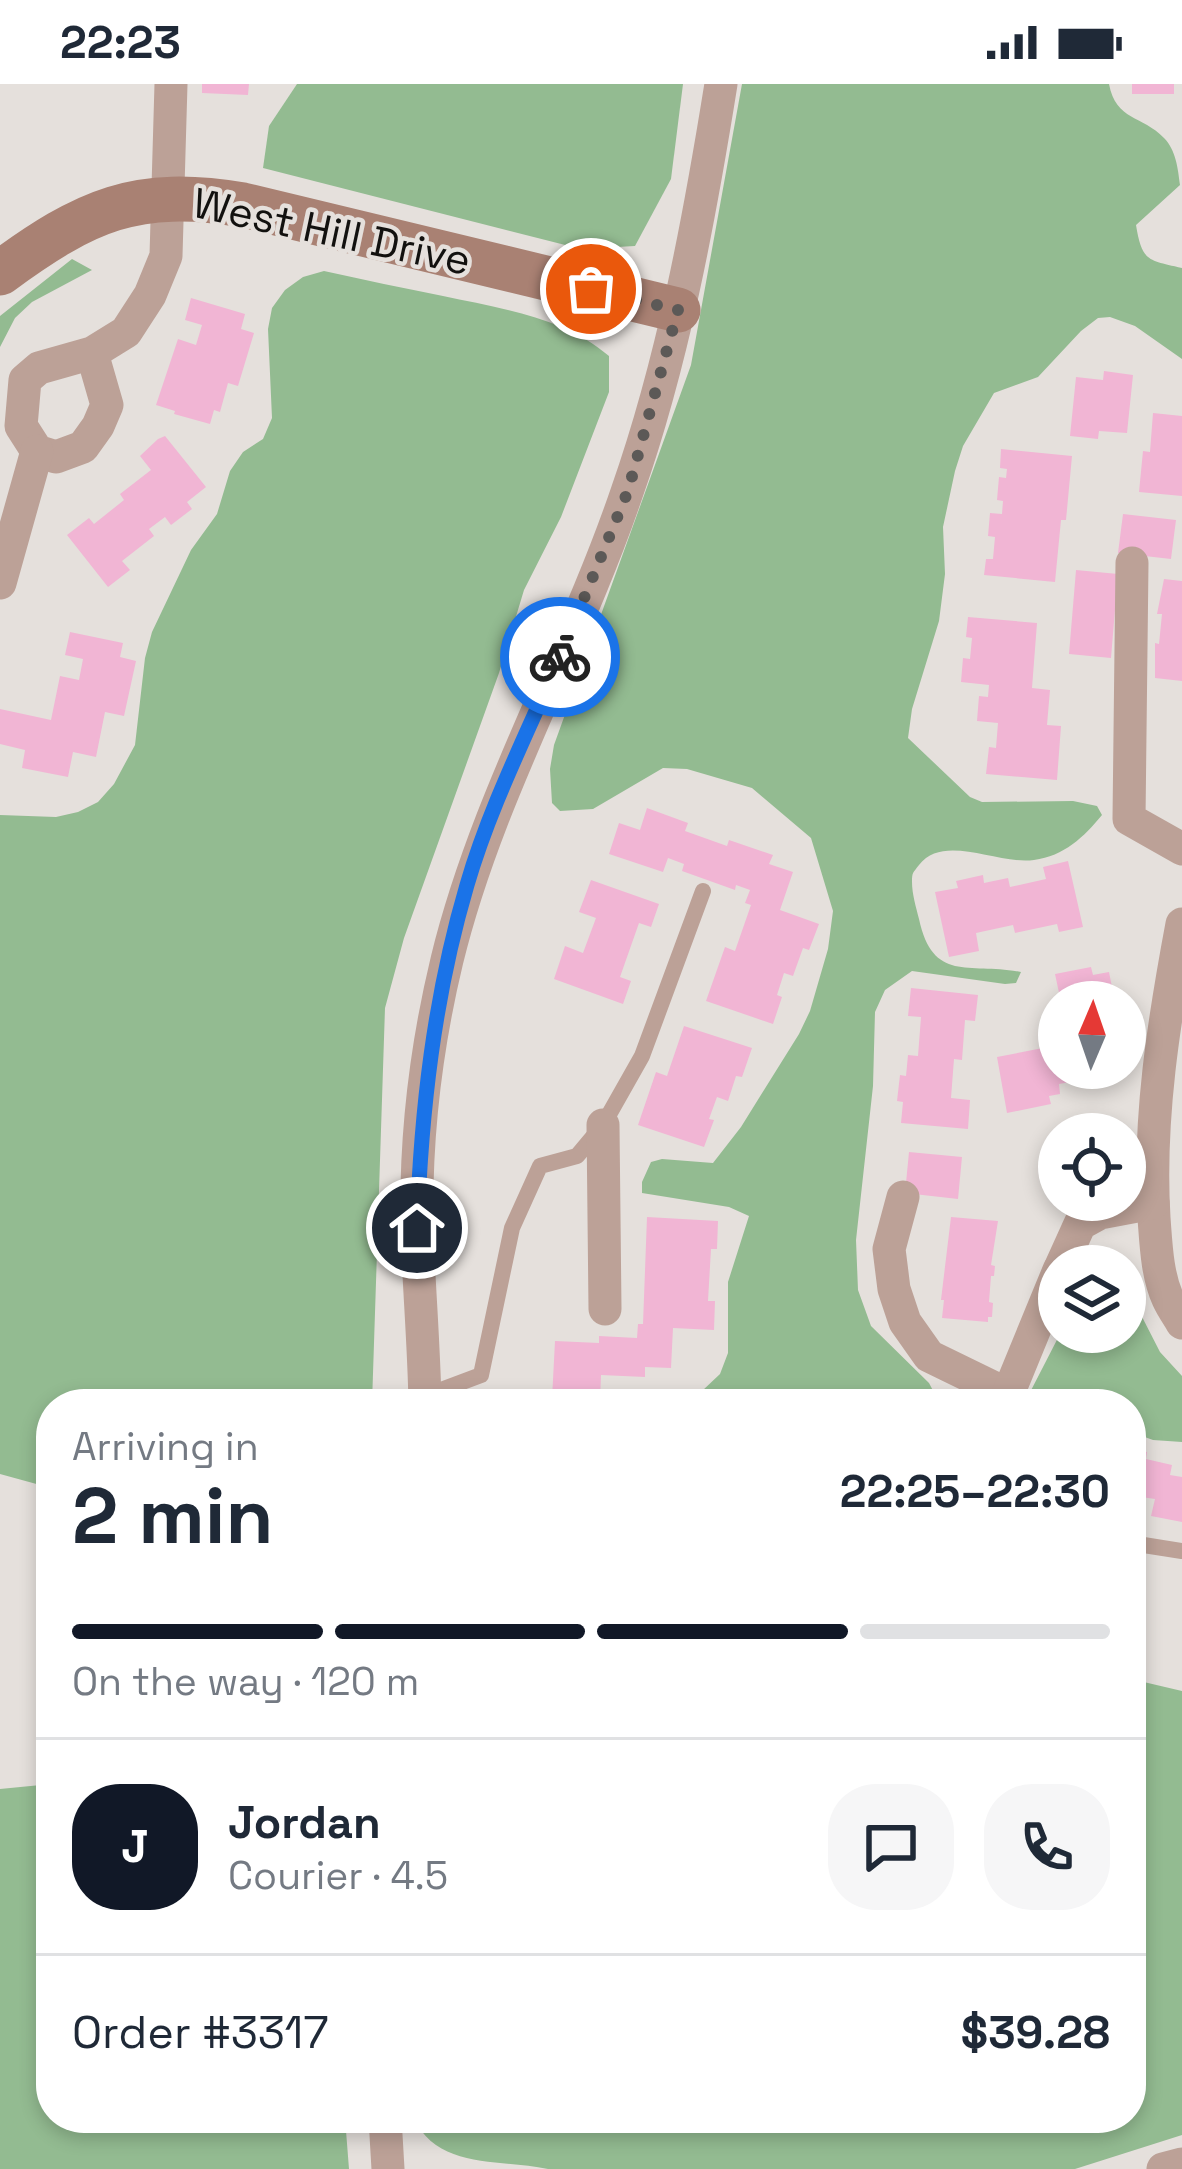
<!DOCTYPE html>
<meta charset="utf-8">
<style>
body{margin:0;font-family:"Space Grotesk",sans-serif;background:#f6f6f7;color:#1f2937;height:100vh;display:flex;flex-direction:column;font-size:45px;white-space:nowrap}
*{box-sizing:border-box;margin:0}
p{font-size:39px;color:#747a83}
.icon{flex:none;width:66px;height:66px;fill:none;stroke:currentColor;stroke-width:2;stroke-linecap:round;stroke-linejoin:round}
.map{position:relative;flex:1;overflow:hidden}
.side{position:absolute;left:36px;top:1305px;width:1110px;height:744px;display:flex;flex-direction:column;background:#fff;border-radius:48px;box-shadow:0 6px 18px #0003}
.side>*{flex:none}
.needle{width:78px;rotate:2deg}
.fabs{position:absolute;left:1038px;top:897px;display:grid;gap:24px}
.fabs a{display:grid;place-items:center;width:108px;height:108px;border-radius:50%;background:#fff;box-shadow:0 6px 18px #0003;font-size:60px}
.pin{position:absolute;display:grid;place-items:center;width:102px;height:102px;color:#fff;margin:-51px;border:6px solid #fff;border-radius:50%;box-shadow:0 3px 12px #0007}
.courier{position:absolute;display:grid;place-items:center;width:120px;height:120px;margin:-60px;border:9px solid #1a73e8;border-radius:50%;background:#fff;color:#222;box-shadow:0 3px 15px #0007}
.head em{font-style:normal;font-weight:800}
.head div{display:flex;flex-direction:column-reverse}
.head{display:flex;align-items:center;justify-content:space-between;height:204px;padding:0 36px}
h1{font-size:78px;font-weight:800;line-height:90px}
.bar{display:grid;grid-template-columns:repeat(4,1fr);gap:18px 12px;align-content:center;height:144px;padding:0 36px}
.bar i{height:15px;border-radius:9px;background:#e0e1e3}
.bar .on{background:#111827}
.bar p{grid-column:span 4}
.line{display:flex;align-items:center;gap:30px;padding:0 36px;border-top:3px solid #e0e1e3}
.line div{flex:1}
.round{display:grid;place-items:center;flex:none;width:126px;height:126px;border-radius:48px;background:#f6f6f7}
.status{display:flex;justify-content:space-between;align-items:center;height:84px;padding:0 60px;background:#fff;direction:ltr}
.status svg{height:33px;fill:currentColor}
.map>svg:first-child{display:block}
</style>
<div class="status"><b>22:23</b><svg viewBox="0 0 49 12"><path d="M0 12V9h3v3zM5 12V6h3v6zM10 12V3h3v9zM15 12V0h3v12zM26 1h20v11H26zM47 4h2v5h-2z"/></svg></div>
<div class="map">
<svg width="1182" height="2085" viewBox="0 0 1182 2085">
<rect width="100%" height="100%" fill="#e5e0dc"/>
<g fill="#93bb91">
<polygon points="297,0 683,0 671,95 635,162 581,165 263,84 269,42"/>
<path d="M742,0H1109C1116,37 1142,31 1164,54C1176,66 1178,85 1180,101L1136,141C1142,178 1148,176 1182,184V275L1135,242L1110,233L1098,234L1081,247L1038,293L994,309L963,362L955,387L943,443L945,490L939,537L912,625L908,654L970,713L982,718L1073,717L1097,722L1102,731C1084,753 1064,772 1034,776C997,781 944,749 919,781C913,789 912,788 912,798C912,810 916,823 919,835C933,900 970,878 1021,888L1016,899L1005,900L912,887L885,906L875,928L873,1002L856,1156L858,1206L871,1242L929,1299L940,1320H634L682,1316L702,1307L720,1290L728,1269V1198L749,1132L729,1123L642,1109V1098L651,1078L662,1075L713,1079L741,1043L799,950L810,927L828,865L833,827L811,754L752,704L687,685L663,684L593,725L560,727L552,719L550,685L554,661L691,281Z"/>
<polygon points="72,175 92,186 32,218 15,234 0,263 0,232"/>
<path d="M324,187C364,196 404,204 443,212C499,224 564,233 609,272V308L561,433L524,506L499,589L404,854L385,924L372,1320H51V1404L0,1390V731L56,733L78,728L98,718L114,700L135,661L145,574L152,548L191,466L217,430L230,387L243,368L263,355L272,334L268,245L272,224L285,206L303,193Z"/>
<polygon points="1125,1209 1139,1227 1160,1268 1182,1292 1182,1358 1153,1356 1131,1348 1131,1320 1024,1320 1061,1248 1125,1248"/>
<path d="M1131,1595L1182,1607V2051L1075,2085H548C498,2075 437,2085 414,2034H1131Z"/>
<polygon points="51,1700 51,2034 345,2034 349,2085 0,2085 0,1705"/>
</g>
<g fill="#f1b5d4">
<polygon points="202,0 249,0 248,11 202,9"/>
<rect x="1132" y="0" width="42" height="10"/>
<polygon points="191,214 245,230 241,245 254,249 238,302 228,299 220,328 214,326 210,340 174,330 175,327 156,321 178,255 196,261 202,241 185,236"/>
<polygon points="1104,287 1133,291 1127,349 1099,347 1098,355 1070,352 1076,293 1103,296"/>
<polygon points="1153,329 1182,332 1182,412 1139,408 1143,367 1150,368"/>
<polygon points="165,352 206,403 187,418 192,425 171,441 165,433 149,445 154,452 122,477 130,486 108,503 67,451 89,434 94,440 124,416 120,410 151,386 140,372 158,355"/>
<polygon points="1001,365 1072,372 1066,436 1061,436 1055,498 984,491 986,475 993,475 995,453 988,452 990,429 1002,430 1003,417 997,416 999,393 1006,394 1007,385 1000,384"/>
<polygon points="1123,430 1176,436 1171,475 1118,469"/>
<polygon points="1076,486 1118,490 1111,574 1069,570"/>
<polygon points="1164,495 1182,497 1182,597 1155,594 1155,559 1159,560 1162,530 1157,530"/>
<polygon points="968,533 1037,539 1032,604 1050,606 1047,641 1061,642 1057,696 986,690 989,663 996,664 998,639 977,637 979,612 988,613 989,601 961,598 963,574 970,575 972,554 966,553"/>
<polygon points="70,548 123,559 120,573 136,577 124,632 105,628 96,673 73,668 68,693 22,684 25,666 0,660 0,625 51,636 60,592 79,596 83,575 65,571"/>
<polygon points="647,724 688,739 685,747 727,762 729,756 773,771 769,780 793,788 780,826 819,840 809,866 803,864 793,892 784,889 777,911 782,913 773,940 706,917 725,863 735,867 751,821 745,819 750,806 736,801 735,806 682,787 684,780 668,774 663,788 609,770 619,739 640,746"/>
<polygon points="1068,777 1083,843 1059,848 1057,840 1015,849 1013,841 976,849 979,867 949,873 935,808 958,804 956,797 983,791 984,799 1008,794 1010,803 1046,795 1043,783"/>
<polygon points="591,796 659,820 651,843 639,839 620,893 631,897 623,920 554,895 565,862 583,869 596,834 579,828"/>
<polygon points="1091,883 1093,891 1109,888 1115,918 1061,918 1055,890"/>
<polygon points="911,904 978,911 975,937 965,936 962,976 954,975 951,1014 970,1016 968,1045 901,1039 903,1018 897,1017 900,991 906,992 908,971 918,972 921,933 908,932"/>
<polygon points="684,942 752,964 742,993 736,992 728,1017 717,1013 709,1035 714,1036 704,1063 638,1041 656,988 667,992"/>
<polygon points="1059,946 1059,984 1109,984 1111,994 1081,1000 1081,996 1059,1000 1060,1010 1049,1012 1051,1020 1007,1029 997,973 1048,963 1045,948"/>
<polygon points="909,1068 962,1073 958,1115 905,1109"/>
<polygon points="647,1133 718,1137 717,1165 711,1165 708,1217 715,1217 714,1246 673,1244 671,1284 645,1283 645,1293 601,1291 600,1317 552,1315 555,1257 599,1259 599,1252 637,1254 638,1240 643,1240"/>
<polygon points="951,1133 998,1137 991,1181 995,1182 994,1192 991,1192 989,1218 993,1219 992,1233 988,1233 988,1238 942,1234 944,1216 941,1216"/>
<polygon points="1131,1365 1147,1368 1146,1375 1172,1381 1170,1391 1182,1393 1182,1438 1151,1432 1155,1415 1141,1413 1140,1420 1131,1418"/>
</g>
<g fill="none" stroke-linecap="round" stroke-linejoin="round">
<g stroke="#bca197" stroke-width="16">
<polyline points="425,1312 481,1291 512,1144 540,1082 577,1072 603,1041 642,972 703,807"/>
<polyline points="1131,1459 1182,1467"/>
</g>
<g stroke="#bca197" stroke-width="33">
<polyline points="92,269 107,321 98,342 83,363 56,373 37,367 21,342 25,296 39,284 92,269 126,248 150,211 166,172 171,0"/>
<polyline points="1132,479 1129,735 1182,765"/>
<polyline points="0,499 37,367"/>
<path d="M1182,840C1164,936 1148,1035 1154,1134C1156,1160 1157,1191 1168,1215C1172,1224 1178,1232 1182,1239"/>
<polyline points="603,1041 605,1225"/>
<polyline points="903,1113 889,1165 894,1205 905,1238 929,1272 1007,1310"/>
<polyline points="1061,1182 1080,1140 1100,1129 1153,1119"/>
<path d="M425,1320C424,1262 419,1205 417,1147C415,1058 426,963 447,876C487,712 573,567 627,408C673,277 699,137 721,0"/>
<polyline points="1004,1320 1059,1186"/>
<polyline points="385,2034 388,2085"/>
<polyline points="1163,2085 1182,2080"/>
</g>
<path stroke="#a98173" stroke-width="45" d="M0,189C86,126 136,103 243,121L678,226"/>
</g>
<g fill="none" stroke-linecap="round" stroke-linejoin="round">
<polyline stroke="#5c5957" stroke-width="12" stroke-dasharray="0 21.6" points="560,573 628,407 678,226 591,205"/>
<path stroke="#1a73e8" stroke-width="15" d="M417,1144C421,1027 434,913 467,801C490,722 528,648 560,573"/>
</g>
<g text-anchor="middle" stroke-width="9" stroke-linejoin="round" paint-order="stroke">
<g font-size="42" fill="#12110f" stroke="#e5e0dc">
<text transform="translate(332 147) rotate(12)" y="15">West Hill Drive</text>
</g>
</g>
</svg>
<div class="fabs">
<a><svg class="needle" viewBox="-14 -14 28 28"><path d="M0-13l5 13h-10z" fill="#e53935"/><path d="M0 13l5-13h-10z" fill="#747a83"/></svg></a>
<a><svg class="icon" aria-label="locate" viewBox="0 0 24 24"><circle cx="12" cy="12" r="6"/><path d="M12 2v4M12 18v4M2 12h4M18 12h4"/></svg></a>
<a><svg class="icon" aria-label="layers" viewBox="0 0 24 24"><path d="M12 4l9 5-9 5-9-5zM3 14l9 5 9-5"/></svg></a>
</div>
<div class="pin" style="left:591px;top:205px;background:#ea580c"><svg class="icon" aria-label="bag" viewBox="0 0 24 24"><path d="M5 8h14l-1 12H6zM9 8a3 3 0 0 1 6 0"/></svg></div>
<div class="pin" style="left:417px;top:1144px;background:#1f2937"><svg class="icon" aria-label="home" viewBox="0 0 24 24"><path d="M3 11l9-7 9 7M6 9v11h12V9"/></svg></div>
<div class="courier" style="left:560px;top:573px"><svg class="icon" aria-label="bike" viewBox="0 0 24 24"><circle cx="6" cy="16" r="4"/><circle cx="18" cy="16" r="4"/><path d="M6 16l4-8h5l3 8M10 8l3 8H6M13 5h3"/></svg></div>
<section class="side">
<div class="head"><div><h1>2 min</h1><p>Arriving in</p></div><em>22:25–22:30</em></div>
<div class="bar"><i class="on"></i><i class="on"></i><i class="on"></i><i></i><p>On the way · 120 m</p></div>
<div class="line" style="height:216px"><b class="round" style="background:#111827;color:#fff">J</b><div><b>Jordan</b><p>Courier · 4.5</p></div><a class="round"><svg class="icon" aria-label="chat" viewBox="0 0 24 24"><path d="M4 5h16v11H9l-5 4z"/></svg></a><a class="round"><svg class="icon" aria-label="phone" viewBox="0 0 24 24"><path d="M5 4h4l2 5-3 2q2 4 5 5l2-3 5 2v4C11 20 4 13 5 4z"/></svg></a></div>
<div class="line" style="height:156px"><div>Order #3317</div><b>$39.28</b></div>
</section>
</div>
